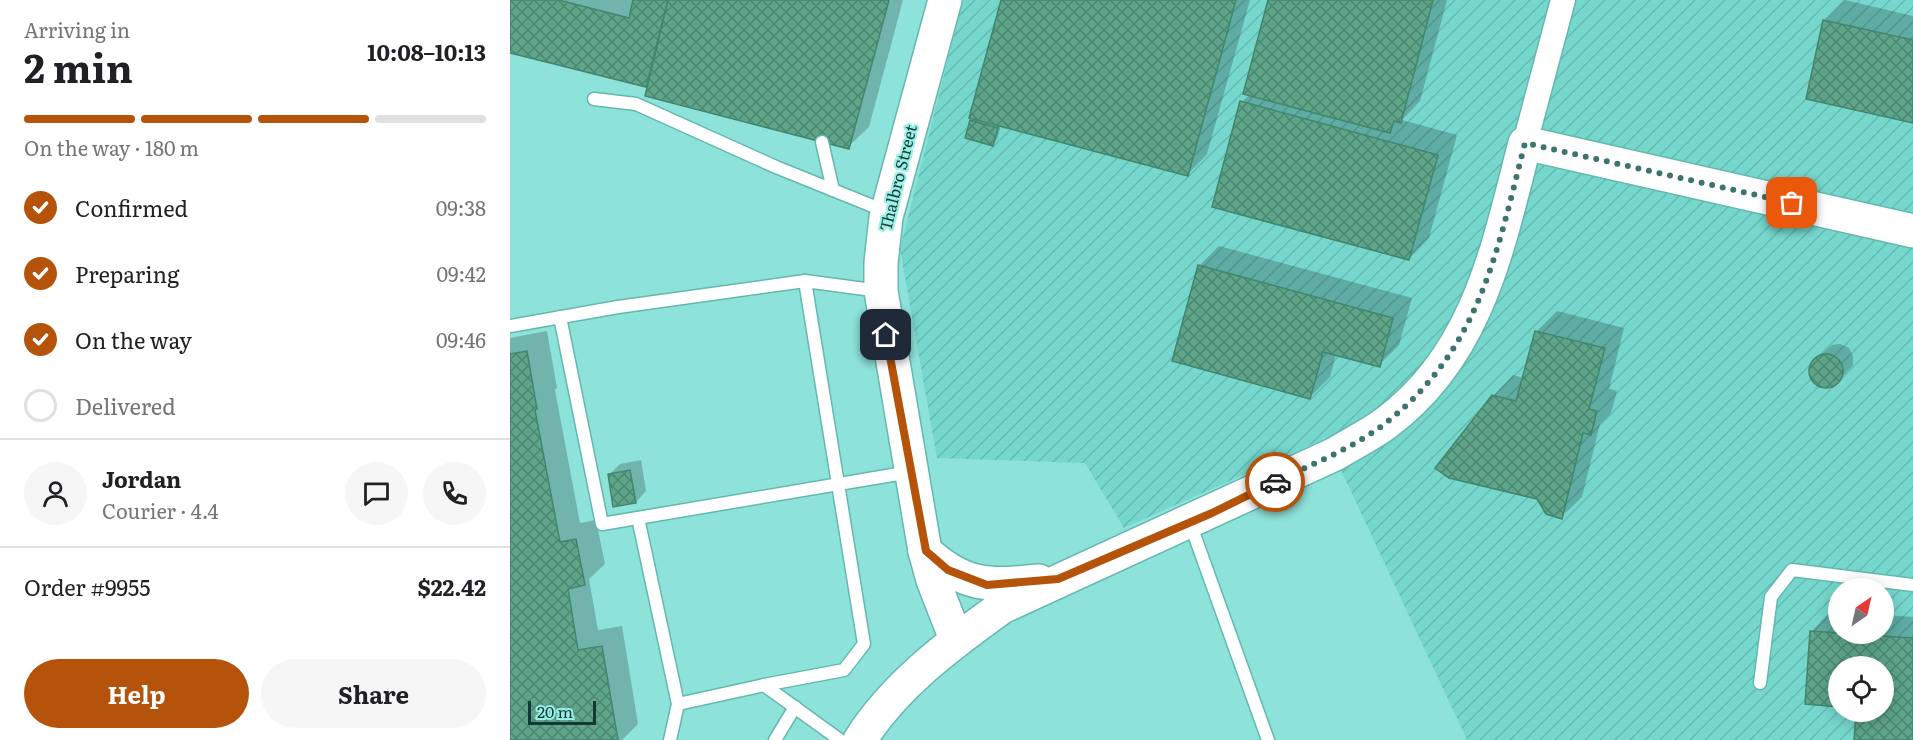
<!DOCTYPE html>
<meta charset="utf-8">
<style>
body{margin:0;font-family:Literata,serif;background:#f6f6f6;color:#202124;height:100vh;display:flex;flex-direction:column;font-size:22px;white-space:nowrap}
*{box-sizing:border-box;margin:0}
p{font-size:20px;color:#757577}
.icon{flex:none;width:33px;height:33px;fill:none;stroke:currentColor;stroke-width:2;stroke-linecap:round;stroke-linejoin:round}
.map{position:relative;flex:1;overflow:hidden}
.details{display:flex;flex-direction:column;background:#fff;width:510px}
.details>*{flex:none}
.needle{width:39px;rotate:34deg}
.tools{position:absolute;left:1318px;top:578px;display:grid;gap:12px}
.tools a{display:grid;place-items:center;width:66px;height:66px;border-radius:50%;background:#fff;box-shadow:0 3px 15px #0003;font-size:30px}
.scale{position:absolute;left:18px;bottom:15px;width:68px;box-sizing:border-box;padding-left:6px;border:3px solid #143935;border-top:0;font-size:16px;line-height:21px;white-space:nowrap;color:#143935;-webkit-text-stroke:4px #9aefe6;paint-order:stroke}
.pin{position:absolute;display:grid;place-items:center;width:51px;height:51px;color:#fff;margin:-26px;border-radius:12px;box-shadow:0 3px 9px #0006}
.courier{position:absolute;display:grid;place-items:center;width:60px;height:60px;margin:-30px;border:4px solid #b45309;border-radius:50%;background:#fff;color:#222;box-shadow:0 2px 8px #0007}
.headline em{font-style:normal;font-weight:700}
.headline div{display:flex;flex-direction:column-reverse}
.headline{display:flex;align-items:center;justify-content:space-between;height:102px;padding:0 24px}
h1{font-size:39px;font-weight:700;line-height:45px}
.bar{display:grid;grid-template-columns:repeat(4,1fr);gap:9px 6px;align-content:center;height:72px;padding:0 24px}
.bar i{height:8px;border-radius:4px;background:#e0e0e0}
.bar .on{background:#b45309}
.bar p{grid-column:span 4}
.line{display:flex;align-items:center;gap:15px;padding:0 24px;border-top:2px solid #e0e0e0}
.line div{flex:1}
.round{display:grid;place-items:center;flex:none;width:63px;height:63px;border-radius:32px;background:#f6f6f6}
ol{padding:0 24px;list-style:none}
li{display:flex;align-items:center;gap:18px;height:66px}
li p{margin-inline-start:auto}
li .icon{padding:6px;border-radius:50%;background:#b45309;color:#fff;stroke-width:4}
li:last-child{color:#757577}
li i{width:33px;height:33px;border:3px solid #e0e0e0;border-radius:50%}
.button{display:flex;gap:12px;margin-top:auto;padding:12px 24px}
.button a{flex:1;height:69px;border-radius:36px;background:#b45309;color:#fff;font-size:24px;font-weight:700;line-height:69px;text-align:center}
.button a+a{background:#f6f6f6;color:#202124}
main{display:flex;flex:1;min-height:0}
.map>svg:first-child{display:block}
</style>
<main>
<section class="details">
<div class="headline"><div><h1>2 min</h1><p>Arriving in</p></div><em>10:08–10:13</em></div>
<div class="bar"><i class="on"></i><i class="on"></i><i class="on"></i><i></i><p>On the way · 180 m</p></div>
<ol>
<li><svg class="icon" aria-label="check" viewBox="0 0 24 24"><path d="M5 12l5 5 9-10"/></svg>Confirmed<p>09:38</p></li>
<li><svg class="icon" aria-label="check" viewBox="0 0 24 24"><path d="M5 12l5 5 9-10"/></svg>Preparing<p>09:42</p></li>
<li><svg class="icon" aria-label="check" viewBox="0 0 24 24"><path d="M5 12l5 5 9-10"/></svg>On the way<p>09:46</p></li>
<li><i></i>Delivered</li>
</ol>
<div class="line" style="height:108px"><a class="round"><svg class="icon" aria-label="person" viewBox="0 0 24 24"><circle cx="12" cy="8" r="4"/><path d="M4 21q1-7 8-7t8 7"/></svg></a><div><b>Jordan</b><p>Courier · 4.4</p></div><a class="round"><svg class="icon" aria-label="chat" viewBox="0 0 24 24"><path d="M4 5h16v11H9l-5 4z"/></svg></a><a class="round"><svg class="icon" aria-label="phone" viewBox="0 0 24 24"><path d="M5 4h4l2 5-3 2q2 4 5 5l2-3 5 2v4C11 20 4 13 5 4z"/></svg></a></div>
<div class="line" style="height:78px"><div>Order #9955</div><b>$22.42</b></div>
<div class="button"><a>Help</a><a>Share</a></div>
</section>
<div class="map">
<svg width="1403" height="740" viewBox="0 0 1403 740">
<defs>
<pattern id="industrial-furrows" width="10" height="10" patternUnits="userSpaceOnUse" patternTransform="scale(1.5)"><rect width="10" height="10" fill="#76d7cd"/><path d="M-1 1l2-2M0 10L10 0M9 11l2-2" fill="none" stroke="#65b9b1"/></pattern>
<pattern id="building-cross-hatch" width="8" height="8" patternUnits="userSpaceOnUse" patternTransform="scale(1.5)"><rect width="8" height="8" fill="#5ea58a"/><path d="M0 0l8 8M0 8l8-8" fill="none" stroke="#4c8772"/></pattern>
</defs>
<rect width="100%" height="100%" fill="#8de2d9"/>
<path fill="url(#industrial-furrows)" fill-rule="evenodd" d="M453,0H1403V740H957L816,438L614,528L575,463L427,458L390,249ZM1329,588H1374V633H1329ZM1329,666H1374V711H1329Z"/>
<g fill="#0003">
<polygon points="0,0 393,0 359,127 338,147 140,81 136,85 0,51"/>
<polygon points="493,0 740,0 697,154 677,175 491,125 487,139 482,144 462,120"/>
<polygon points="759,0 937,0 910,101 892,120 947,135 919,238 899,259 732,102 740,94"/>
<polygon points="1335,0 1403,16 1403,121 1314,21"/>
<polygon points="709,246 902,298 889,345 869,365 826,354 820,377 800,397 689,266"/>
<polygon points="1047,311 1114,328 1099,389 1107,391 1101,413 1090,424 1072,497 1051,517 983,396 1003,375 1014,378 1026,332"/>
<polygon points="37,331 47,388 45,390 70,523 86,520 95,564 79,579 88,630 112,626 128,724 112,740 0,740 0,338"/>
<polygon points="1330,344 1339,348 1343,356 1343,365 1326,383 1317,386 1304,379 1301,368 1303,362 1322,345"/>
<polygon points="131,460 136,491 126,502 99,475 110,464"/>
<polygon points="1321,611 1329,612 1329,633 1374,633 1374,615 1403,617 1403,740 1346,740 1347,711 1374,711 1374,666 1329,666 1329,705 1301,632"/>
</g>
<g fill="url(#building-cross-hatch)" stroke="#40876d" stroke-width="1.5">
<polygon points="0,0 49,0 119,18 123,0 158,0 136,87 0,53"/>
<polygon points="158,0 379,0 339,149 135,96"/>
<polygon points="491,0 726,0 678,176 459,118"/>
<polygon points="758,0 923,0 891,123 884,121 880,133 733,94"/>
<polygon points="1313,20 1403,40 1403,123 1296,99"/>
<polygon points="730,101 928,155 899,260 702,207"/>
<polygon points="460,120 488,128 483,146 455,138"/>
<polygon points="688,265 883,318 870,367 813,352 800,399 662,361"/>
<polygon points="1025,331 1095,348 1079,409 1087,411 1081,435 1073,433 1052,519 1036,514 1027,499 939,478 925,468 982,395 1006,401"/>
<polygon points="17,351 27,409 25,410 50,542 66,539 75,585 58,589 68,650 92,646 108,740 0,740 0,354"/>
<circle cx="1316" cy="371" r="17"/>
<polygon points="120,470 126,503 103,507 98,474"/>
<polygon points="1300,631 1403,638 1403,740 1344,740 1346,711 1374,711 1374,666 1329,666 1329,707 1295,704"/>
</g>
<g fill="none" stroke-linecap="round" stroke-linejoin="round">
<g stroke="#63b8b0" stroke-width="15">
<g id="lane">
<polyline points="84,99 126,104 266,167 375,211"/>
<polyline points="312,142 323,190"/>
<polyline points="50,317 92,524 400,472"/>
<polyline points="0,326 108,307 295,281 370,291"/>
<polyline points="128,518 168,704 254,685 330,740"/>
<polyline points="680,523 758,740"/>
<polyline points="1250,683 1261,597 1282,570 1403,585"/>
<polyline points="254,685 334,670 354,644 295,281"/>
<polyline points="160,740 168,704"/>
<polyline points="265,740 285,707"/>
</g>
</g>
<g stroke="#63b8b0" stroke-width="27">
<polyline id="street" points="1015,143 1053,0"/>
</g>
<g stroke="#63b8b0" stroke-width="36">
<g id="secondary">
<polyline points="435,0 376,217 371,263 371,291 415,551 423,580 446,639"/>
<path d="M415,551C454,587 479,586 529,581"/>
<path d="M350,740C385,685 439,645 492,607L825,454C841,444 860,435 876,423C968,355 988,247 1015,143L1403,231"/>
</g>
</g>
<use href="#lane" stroke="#fff" stroke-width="12"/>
<use href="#street" stroke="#fff" stroke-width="24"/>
<use href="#secondary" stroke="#fff" stroke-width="33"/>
</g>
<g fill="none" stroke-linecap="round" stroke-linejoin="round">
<path stroke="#3e746e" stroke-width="6" stroke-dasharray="0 10.8" d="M765,482C802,464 844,448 877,422C970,348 987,252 1015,143L1282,203"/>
<polyline stroke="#b45309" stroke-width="8" points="376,335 416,551 438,570 477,585 548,579 702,513 765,482"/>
</g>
<g text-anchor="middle" stroke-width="4.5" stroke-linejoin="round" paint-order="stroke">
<g font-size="16" fill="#143935" stroke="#9aefe6">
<text transform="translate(388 178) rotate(-76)" y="6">Thalbro Street</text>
</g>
</g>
</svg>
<div class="tools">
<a><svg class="needle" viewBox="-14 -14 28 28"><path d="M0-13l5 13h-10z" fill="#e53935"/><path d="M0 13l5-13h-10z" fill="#757577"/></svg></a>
<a><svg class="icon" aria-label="locate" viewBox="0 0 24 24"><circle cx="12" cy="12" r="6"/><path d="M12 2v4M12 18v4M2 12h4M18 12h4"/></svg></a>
</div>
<div class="scale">20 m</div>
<div class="pin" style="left:1282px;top:203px;background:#ea580c"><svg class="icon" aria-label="bag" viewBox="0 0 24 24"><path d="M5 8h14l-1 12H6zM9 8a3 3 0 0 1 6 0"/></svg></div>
<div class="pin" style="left:376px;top:335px;background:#1f2937"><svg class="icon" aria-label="home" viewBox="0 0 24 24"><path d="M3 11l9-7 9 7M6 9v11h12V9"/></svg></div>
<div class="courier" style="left:765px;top:482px"><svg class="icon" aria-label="car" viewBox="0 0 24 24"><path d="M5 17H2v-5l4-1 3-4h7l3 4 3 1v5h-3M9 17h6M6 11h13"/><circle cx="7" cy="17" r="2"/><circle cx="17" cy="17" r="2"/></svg></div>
</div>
</main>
